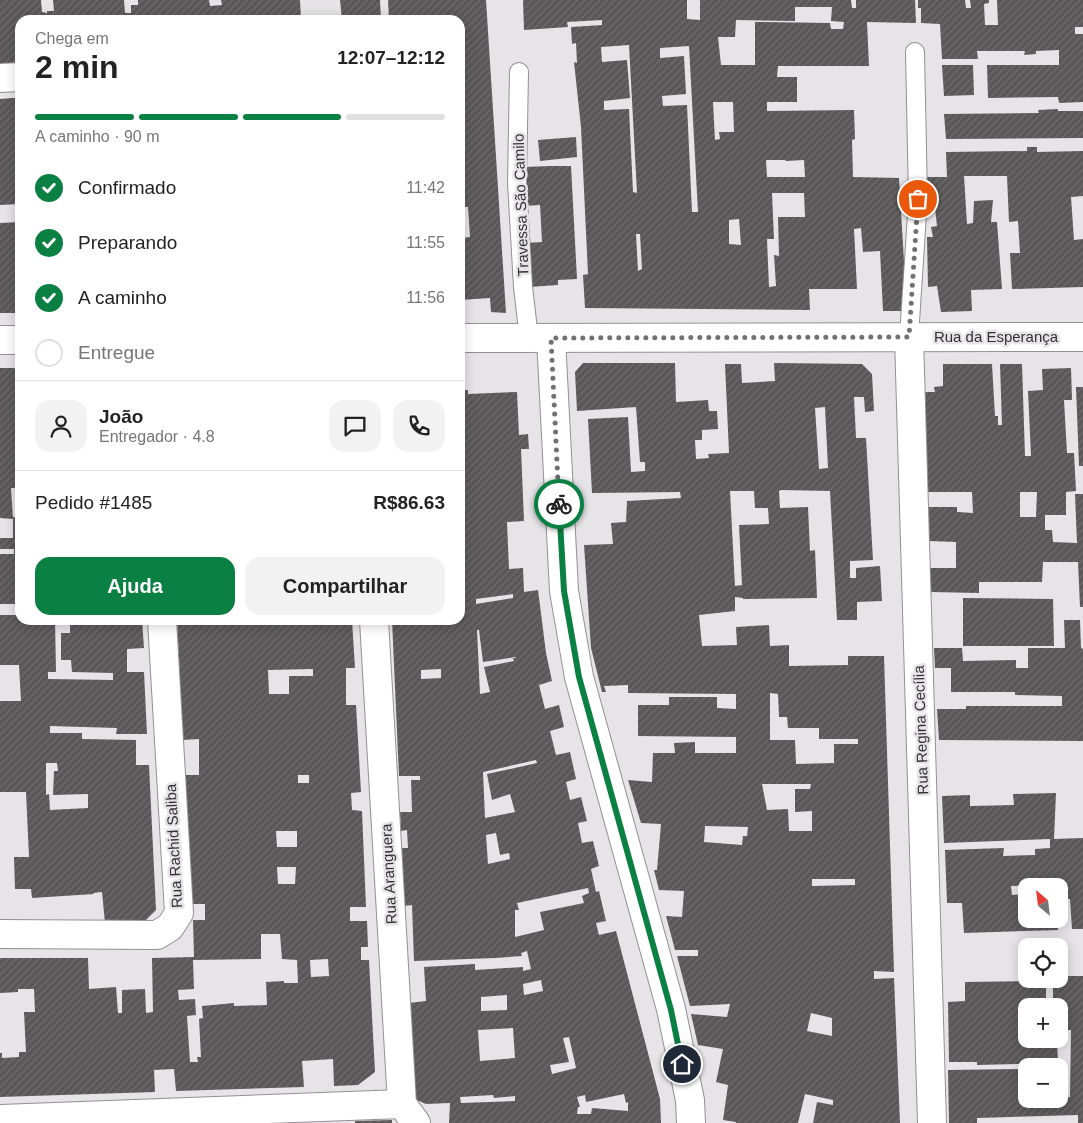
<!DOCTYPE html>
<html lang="pt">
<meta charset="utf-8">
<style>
body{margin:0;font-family:Helvetica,sans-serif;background:#f2f2f2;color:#222;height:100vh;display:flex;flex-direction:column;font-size:19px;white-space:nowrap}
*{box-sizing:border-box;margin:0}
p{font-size:16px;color:#767676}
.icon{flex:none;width:28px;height:28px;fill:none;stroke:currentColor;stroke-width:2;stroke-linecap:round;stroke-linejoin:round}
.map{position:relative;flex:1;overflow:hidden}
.panel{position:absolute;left:15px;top:15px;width:450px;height:610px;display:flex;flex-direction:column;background:#fff;border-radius:15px;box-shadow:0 2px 12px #0003}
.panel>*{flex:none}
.needle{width:32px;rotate:332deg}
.tools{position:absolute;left:1018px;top:878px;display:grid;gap:10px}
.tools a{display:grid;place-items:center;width:50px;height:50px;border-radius:10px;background:#fff;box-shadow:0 2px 12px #0003;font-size:25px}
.pin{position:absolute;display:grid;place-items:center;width:42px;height:42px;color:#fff;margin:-21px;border:2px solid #fff;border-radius:50%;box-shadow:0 1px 5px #0007}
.courier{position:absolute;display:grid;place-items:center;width:50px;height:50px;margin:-25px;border:4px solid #0b8043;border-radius:50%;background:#fff;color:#222;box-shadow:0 1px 6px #0007}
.head em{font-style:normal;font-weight:700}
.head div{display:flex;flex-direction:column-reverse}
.head{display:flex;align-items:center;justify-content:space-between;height:85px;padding:0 20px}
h1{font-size:32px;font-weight:700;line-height:38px}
.bar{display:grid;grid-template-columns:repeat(4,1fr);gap:8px 5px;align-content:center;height:60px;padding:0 20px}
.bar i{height:6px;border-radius:4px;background:#e0e0e0}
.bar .current{background:#0b8043}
.bar p{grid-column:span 4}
.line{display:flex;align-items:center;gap:12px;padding:0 20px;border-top:1px solid #e0e0e0}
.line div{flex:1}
.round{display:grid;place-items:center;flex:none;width:52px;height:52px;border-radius:15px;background:#f2f2f2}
ol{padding:0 20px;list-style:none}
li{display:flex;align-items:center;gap:15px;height:55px}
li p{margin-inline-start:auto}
li .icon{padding:5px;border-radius:50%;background:#0b8043;color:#fff;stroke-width:4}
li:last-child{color:#767676}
li i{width:28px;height:28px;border:2px solid #e0e0e0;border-radius:50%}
.action{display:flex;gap:10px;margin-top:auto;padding:10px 20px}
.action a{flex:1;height:58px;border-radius:15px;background:#0b8043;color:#fff;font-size:20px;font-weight:700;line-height:58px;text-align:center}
.action a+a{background:#f2f2f2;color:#222}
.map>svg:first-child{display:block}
</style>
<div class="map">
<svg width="1083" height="1123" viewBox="0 0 1083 1123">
<defs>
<pattern id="building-hatch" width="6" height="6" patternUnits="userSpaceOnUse" patternTransform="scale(1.25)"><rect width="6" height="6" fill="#5a5759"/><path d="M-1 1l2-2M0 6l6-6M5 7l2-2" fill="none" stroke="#6f6c6e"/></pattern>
</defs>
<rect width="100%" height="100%" fill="#e6e4e7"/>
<g fill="url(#building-hatch)" fill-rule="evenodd">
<polygon points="0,0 41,0 42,12 47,13 47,11 54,11 53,0 124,0 125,13 131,13 131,5 138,5 138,0 209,0 210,6 222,5 221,0 300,0 301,20 20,20 20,67 0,68"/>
<polygon points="340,0 380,0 381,20 342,20"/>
<polygon points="388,0 486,0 506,313 491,312 490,298 460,300 460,238 470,237 468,207 460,207 460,20 389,20"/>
<path d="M523,0H687V19L700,20V0H851L852,8H856V0H915L916,23L867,22L869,66H778L777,77H797V102H767V111L854,110L855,139L852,140L853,177L899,178L907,311H883L880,251L863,252L861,228L854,229L857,289H809L810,310L585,308L583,275L588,274L581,127L574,62L577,63L576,43L572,44L571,27L602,25V20L567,22L568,27L524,30ZM795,7H832L831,21L844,22L843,29H831L830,23L755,22V65H721L718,37H735L736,20L795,21ZM629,45L637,193L633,192L629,109L604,110V101L630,98L627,60L602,62L601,47ZM689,46L698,212H692L687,105L663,106L662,96L686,94L684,56L660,58V48ZM713,102H733L734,132H719L720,139L715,140ZM766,160H785L786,161L804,160L805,177H767ZM772,193H804L805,217H778L779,256L774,255L776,286L769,287L767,239H774ZM739,219L741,245L729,244V220ZM636,234H640L642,269L638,271Z"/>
<polygon points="918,0 965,0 966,8 971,8 970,0 989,0 989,3 984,4 985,25 998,25 997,0 1083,0 1083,27 1075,27 1075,34 1083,34 1083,102 1059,103 1058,97 988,98 987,65 1059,65 1059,50 1036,51 1036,54 1024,55 1025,51 977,51 978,59 942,59 940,24 921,23 921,8 918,8"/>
<polygon points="942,65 973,65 974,95 944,96"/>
<polygon points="12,98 20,98 20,204 0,205 0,99"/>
<polygon points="1058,109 1058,111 1083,111 1083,138 946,139 944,114 1039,113 1038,110"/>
<polygon points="576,137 577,157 540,161 538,140"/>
<polygon points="1027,147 1037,147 1037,152 1083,151 1083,196 1071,197 1074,240 1083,239 1083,287 1012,289 1010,253 1020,253 1018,221 1009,222 1007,176 964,176 967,224 973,223 974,201 993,200 991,222 997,222 1002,289 971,290 972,311 941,312 937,286 928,287 927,237 933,237 931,227 937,226 934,199 926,199 925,177 947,177 946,152 1027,151"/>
<polygon points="551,166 571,166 577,279 558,280 558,285 529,287 526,243 542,242 540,205 524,206 522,167"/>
<polygon points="20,222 20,313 0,313 0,223"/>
<path d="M583,363H675L676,402L708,400L709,411H717L718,429L702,430V440H695L696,459L709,458L708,454L729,453L725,364H741L742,383L775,381L774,363L862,364L872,374L874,411L865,412L864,397H854L856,438H866L873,560L850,561V578H856V568L880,566L882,601L857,602V620H837L830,491L781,490L779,491L780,508L808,507L810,551L815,550L817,598L743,599V598L735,597V611L699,615L702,646L737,645L736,627L769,625L770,646L789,645V666L848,665V656H884L894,972L874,971V979L894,978L900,1123H813L817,1102L833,1105V1100L805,1094L798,1123H736V1122L723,1120L728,1085L716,1082L723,1049L698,1045L691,1014L727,1017L730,1004L690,1006L677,956H698V950H675L666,916L682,917L684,891L659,890L654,870H657L661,824L641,823L628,780L652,782L653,753H675L674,743L695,742V753H736V737L638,736V705H669V697H717V708L736,709V694L628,693V685L604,686L606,692H602L591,648L584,545L613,544L611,523L626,522L627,501L681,498L680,492L592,493L588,419L628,417L631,472L645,471V462H640L636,407L577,411L575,372ZM825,407L828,468L819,469L815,408ZM730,491H754L755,508H768L769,524L739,525L742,585L735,586ZM770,693L778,694L779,717H787L788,728H819V739H858V744H834V763L796,764L795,740H770ZM762,784H811L810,789H795V812L812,811V831H789L788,809L767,810ZM705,826L748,827L747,836H743L742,845L704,842ZM812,879H855V885L812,886ZM811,1013L832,1018V1036L807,1031Z"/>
<path d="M943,364H992L995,416H998V425H1002L1000,364H1022L1025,456H1031L1028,391L1043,390L1042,369L1071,368L1072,400H1064L1067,453H1074L1076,491L1066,492V515H1045V530H1052L1053,542L1077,543L1075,494H1083V607H1080L1078,562H1043L1042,582H979V593L931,592L930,568H956V542L929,541L928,507H957V512L973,513L972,492H928L925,392H935L934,387L943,386ZM1020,492H1037L1036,517H1020Z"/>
<polygon points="0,368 20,368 20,488 11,488 13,519 0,518"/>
<polygon points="1076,387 1083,387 1083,466 1079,466"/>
<path d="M460,390H468V394L517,392L519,435L528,434L529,449H521L524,521L507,522L509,569L523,568L524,592L538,590L546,653L552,681L539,685L545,709L559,705L564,727L550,731L556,755L570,752L576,779L566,782L570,800L581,797L587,821L578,823L582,843L593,841L599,866L591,869L596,892L599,891L606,921L596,923L599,935L616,931L660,1099L661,1123H449L450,1103L426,1104L412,1098L409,1003L426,1001L424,967L475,964V970L523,967V971L531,969L527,951L521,953L522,956L495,958L414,961L412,905L404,906L402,848H408L407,830L401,831L400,812H412L411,780H420V776H399L392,620H460ZM513,594V598L476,604V599ZM477,630H479L483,662L516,657V658H513L514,661L484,667L490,692L480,694ZM441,669V678L421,679V670ZM536,760L537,763L487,774L492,800L510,794L515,812L485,818L483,772ZM496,833L500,855L509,853L510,859L488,864L486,835ZM588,888L589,893L582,896L584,903L540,912L544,930L515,937V910H519L517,903ZM541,980L543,991L524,995L523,984ZM507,995V1010L481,1011V997ZM513,1028L515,1058L480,1061L478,1030ZM569,1037L576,1068L552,1074L550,1065L569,1062L563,1038ZM624,1094L626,1103L628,1102V1111L592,1108L591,1114H577L578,1107H580L577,1097L585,1095L586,1102ZM493,1095L494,1098L515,1096V1101L461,1103L460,1097Z"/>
<path d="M13,517H20V620H55L56,672H48V679L113,680V673L72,672L71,660H61V633H70V621L142,620L144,648L127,649V672H144L147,734H116L117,728L50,726V733H82V739L136,740V765H149L156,910L144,922L105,923L102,892L93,893L94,894L32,898L31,889H15L14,857H29L26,792H0V701H21L19,665H0V615H17V604H0V554H14V549H0V538H13ZM46,763H57L58,771H54L53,795L88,794V808L50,810L49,794L46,795Z"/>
<polygon points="963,598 1053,599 1054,646 963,646"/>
<path d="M177,620H352L355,668H346V705H356L361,792L351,793L352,810L362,811L366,907H350V921H367L368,947H361V960H369L375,1072L358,1085L334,1086L333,1059L302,1061L304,1087L176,1091L174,1069L154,1070L155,1092L0,1097V1053H2V1058L19,1057V1052H26L24,1012H35L34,989H18V992L0,993V958H88L89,989L116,987L118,1013H122V990L145,989L146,1013L153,1012L152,958L194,957L193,920H205V904H192L185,775H199V739L183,740ZM313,669V676H289V694H269L268,670ZM298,775H309V783H298ZM276,831H297V847H277ZM277,867H296L295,884H278ZM261,934H280L282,959L297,960L298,983H284V981L266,982L267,1005L234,1006V1003L202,1006L203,1018L199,1019L201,1057H197L198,1062H190L187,1016L196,1015L195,999L179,1000L178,990L194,989L193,960L261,959ZM328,959L329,976L311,977L310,960Z"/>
<polygon points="1064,620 1080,620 1081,648 1083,649 1083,741 939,740 937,709 966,709 966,706 1062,706 1062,696 1015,695 1015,692 951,692 951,668 935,668 934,648 962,648 963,661 1016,660 1016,668 1028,668 1028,648 1065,648"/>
<polygon points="1056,793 1054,839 1083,838 1083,929 1072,929 1070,899 1059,899 1058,884 1011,886 1012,895 1026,894 1026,919 1058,919 1058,930 964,933 962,903 947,903 945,850 1004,848 1003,856 1035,855 1035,849 1050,848 1050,839 944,843 942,796 970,795 970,806 1014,805 1013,794"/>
<polygon points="1059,976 1083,976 1083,1123 1078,1123 1078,1115 977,1118 977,1123 949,1123 948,1070 1026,1069 1026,1099 1070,1097 1071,1030 1059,1030 1059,1006 1053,1006 1053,979 1059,979"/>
<polygon points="1046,981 1046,1006 1026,1006 1026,1039 1057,1039 1058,1063 977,1065 977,1062 949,1062 948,1002 965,1001 965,982"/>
<polygon points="392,1120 392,1123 355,1123 355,1121"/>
</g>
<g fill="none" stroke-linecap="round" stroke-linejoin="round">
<g stroke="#929093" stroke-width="20">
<g id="service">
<polyline points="519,72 517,183 523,287 529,338"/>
<polyline points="909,337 918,199 915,52"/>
</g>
</g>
<g stroke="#929093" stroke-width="30">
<g id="minor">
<polyline points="0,78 20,77"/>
<polyline points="909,337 932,1123"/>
<polyline points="551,338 564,591 579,677 671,1009 690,1100 691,1123"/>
<polyline points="374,620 402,1104 416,1123"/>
<polyline points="0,934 157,935 170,927 179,913 162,620"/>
<polyline points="0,1119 402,1104"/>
</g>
</g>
<g stroke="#929093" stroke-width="30">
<g id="tertiary">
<polyline points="460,338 1083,337"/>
<polyline points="0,340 20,340"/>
</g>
</g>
<use href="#service" stroke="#fff" stroke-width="18"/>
<use href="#minor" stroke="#fff" stroke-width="28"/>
<use href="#tertiary" stroke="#fff" stroke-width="28"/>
</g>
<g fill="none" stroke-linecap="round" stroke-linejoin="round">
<polyline stroke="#727072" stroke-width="5" stroke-dasharray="0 9" points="559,504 551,338 909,337 918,199"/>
<polyline stroke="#0b8043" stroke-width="6" points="559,504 564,591 579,677 671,1010 682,1064"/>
</g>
<g text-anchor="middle" stroke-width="5" stroke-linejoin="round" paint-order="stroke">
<g font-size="15" fill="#333233" stroke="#e6e4e7">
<text transform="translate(521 205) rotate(-92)" y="5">Travessa São Camilo</text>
<text x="996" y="342">Rua da Esperança</text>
<text transform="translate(921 730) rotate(-92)" y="5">Rua Regina Cecília</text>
<text transform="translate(174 846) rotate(-93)" y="5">Rua Rachid Saliba</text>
<text transform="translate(389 874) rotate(-93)" y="5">Rua Aranguera</text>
</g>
</g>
</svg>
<div class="tools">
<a><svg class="needle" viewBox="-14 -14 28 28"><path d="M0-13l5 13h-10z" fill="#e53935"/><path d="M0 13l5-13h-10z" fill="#767676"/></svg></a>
<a><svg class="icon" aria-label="locate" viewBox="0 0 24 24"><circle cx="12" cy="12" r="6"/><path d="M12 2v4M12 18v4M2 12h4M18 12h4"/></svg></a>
<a>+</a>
<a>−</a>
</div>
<div class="pin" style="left:918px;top:199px;background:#ea580c"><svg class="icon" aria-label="bag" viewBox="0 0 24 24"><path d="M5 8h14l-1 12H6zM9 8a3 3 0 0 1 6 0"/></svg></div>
<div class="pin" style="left:682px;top:1064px;background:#1f2937"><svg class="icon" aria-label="home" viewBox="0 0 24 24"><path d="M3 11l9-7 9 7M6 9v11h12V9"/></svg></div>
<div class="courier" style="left:559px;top:504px"><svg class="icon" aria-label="bike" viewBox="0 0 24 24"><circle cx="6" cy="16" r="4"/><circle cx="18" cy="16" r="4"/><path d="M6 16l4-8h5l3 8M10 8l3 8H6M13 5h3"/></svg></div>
<section class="panel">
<div class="head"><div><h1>2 min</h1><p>Chega em</p></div><em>12:07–12:12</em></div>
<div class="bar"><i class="current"></i><i class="current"></i><i class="current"></i><i></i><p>A caminho · 90 m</p></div>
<ol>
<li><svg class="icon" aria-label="check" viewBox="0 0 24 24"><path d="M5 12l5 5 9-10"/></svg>Confirmado<p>11:42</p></li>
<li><svg class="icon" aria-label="check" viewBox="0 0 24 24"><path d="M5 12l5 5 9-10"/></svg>Preparando<p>11:55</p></li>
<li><svg class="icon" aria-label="check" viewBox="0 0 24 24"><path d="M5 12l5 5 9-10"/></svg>A caminho<p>11:56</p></li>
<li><i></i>Entregue</li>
</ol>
<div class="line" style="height:90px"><a class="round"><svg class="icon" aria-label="person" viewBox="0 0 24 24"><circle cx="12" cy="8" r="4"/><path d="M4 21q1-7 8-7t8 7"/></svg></a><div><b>João</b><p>Entregador · 4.8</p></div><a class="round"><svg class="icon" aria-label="chat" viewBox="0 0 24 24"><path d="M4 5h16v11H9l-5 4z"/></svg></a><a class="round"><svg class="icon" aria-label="phone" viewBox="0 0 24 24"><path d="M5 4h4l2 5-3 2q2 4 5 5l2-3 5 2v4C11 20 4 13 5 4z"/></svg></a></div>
<div class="line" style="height:65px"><div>Pedido #1485</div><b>R$86.63</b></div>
<div class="action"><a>Ajuda</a><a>Compartilhar</a></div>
</section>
</div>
